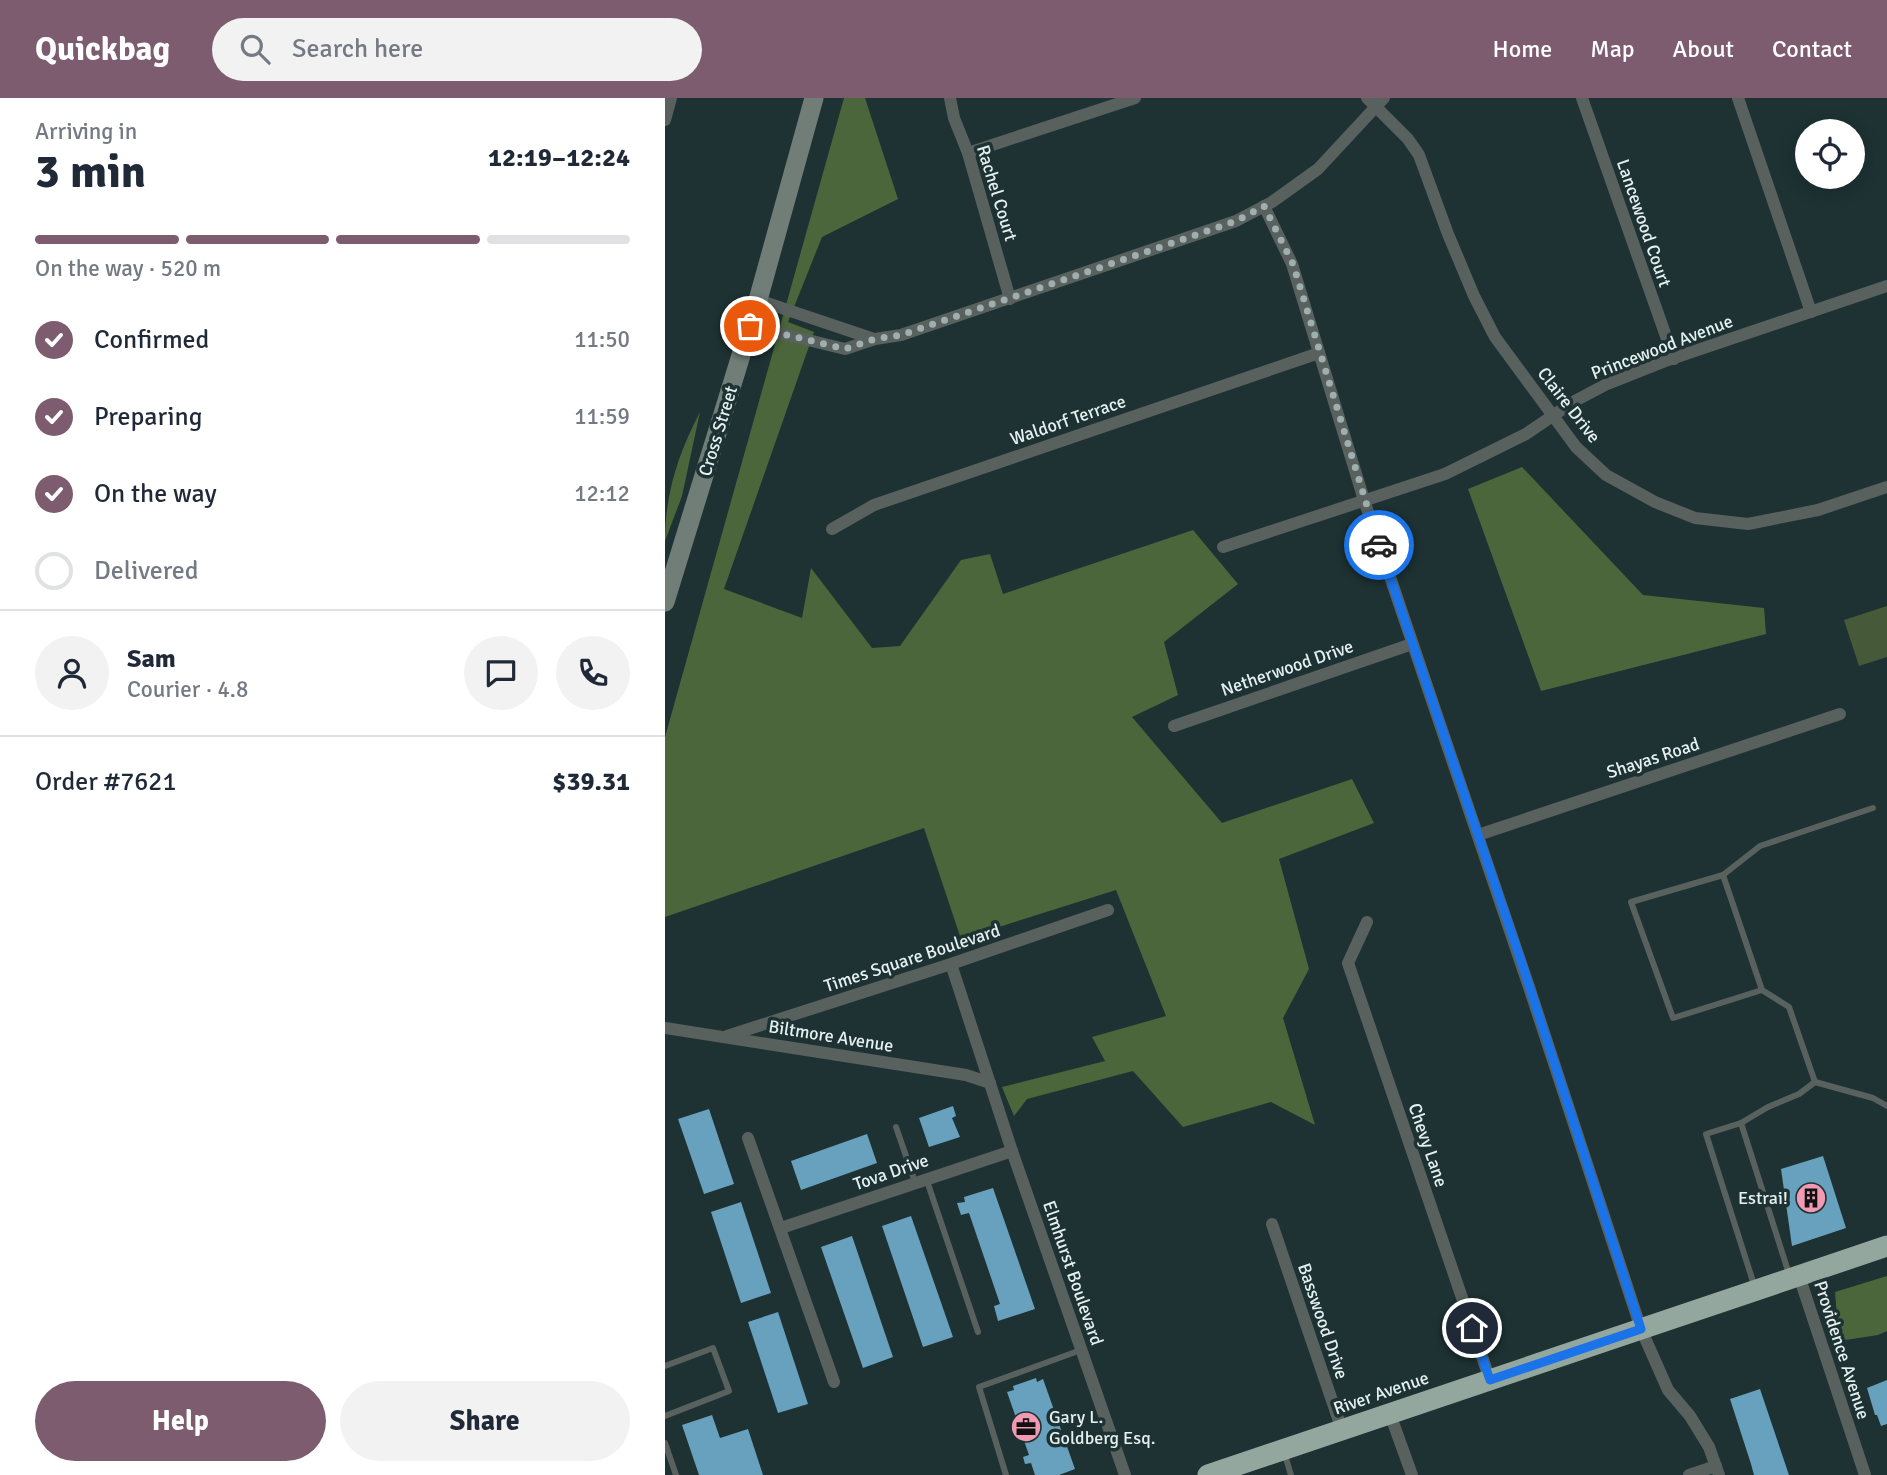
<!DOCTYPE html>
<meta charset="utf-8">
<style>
body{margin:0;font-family:Signika,sans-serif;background:#f2f2f3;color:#1f2937;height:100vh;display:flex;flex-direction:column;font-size:26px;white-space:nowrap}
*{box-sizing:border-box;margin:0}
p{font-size:23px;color:#747a83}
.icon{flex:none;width:38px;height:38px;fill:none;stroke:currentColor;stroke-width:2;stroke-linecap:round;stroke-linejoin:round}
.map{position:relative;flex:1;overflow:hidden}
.sheet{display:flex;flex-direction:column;background:#fff;width:665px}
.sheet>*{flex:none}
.controls{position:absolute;left:1130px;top:21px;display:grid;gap:14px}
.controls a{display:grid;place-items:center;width:70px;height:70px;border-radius:50%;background:#fff;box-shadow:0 4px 18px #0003;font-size:35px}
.pin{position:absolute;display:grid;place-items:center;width:60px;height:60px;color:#fff;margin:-30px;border:4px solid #fff;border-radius:50%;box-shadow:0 2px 7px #0007}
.courier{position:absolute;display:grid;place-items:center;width:70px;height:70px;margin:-35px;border:5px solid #1a73e8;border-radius:50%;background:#fff;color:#222;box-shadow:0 2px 9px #0007}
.head em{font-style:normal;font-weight:700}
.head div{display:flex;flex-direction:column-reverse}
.head{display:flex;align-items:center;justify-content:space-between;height:119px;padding:0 35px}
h1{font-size:46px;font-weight:700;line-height:52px}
.bar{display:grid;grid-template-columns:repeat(4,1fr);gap:10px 7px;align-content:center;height:84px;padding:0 35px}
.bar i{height:9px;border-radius:5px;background:#e0e1e3}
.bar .active{background:#7d5c6f}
.bar p{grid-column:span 4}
.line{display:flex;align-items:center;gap:18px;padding:0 35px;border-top:2px solid #e0e1e3}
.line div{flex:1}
.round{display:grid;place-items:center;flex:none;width:74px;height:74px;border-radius:37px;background:#f2f2f3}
ol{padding:0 35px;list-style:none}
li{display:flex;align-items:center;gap:21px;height:77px}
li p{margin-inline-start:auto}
li .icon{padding:7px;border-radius:50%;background:#7d5c6f;color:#fff;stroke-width:4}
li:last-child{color:#747a83}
li i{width:38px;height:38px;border:4px solid #e0e1e3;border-radius:50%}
.button{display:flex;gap:14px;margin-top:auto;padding:14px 35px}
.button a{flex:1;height:80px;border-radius:42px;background:#7d5c6f;color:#fff;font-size:28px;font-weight:700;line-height:80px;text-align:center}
.button a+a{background:#f2f2f3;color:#1f2937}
header{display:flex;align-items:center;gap:42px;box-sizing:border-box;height:98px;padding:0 35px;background:#7d5c6f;color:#fff}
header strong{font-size:33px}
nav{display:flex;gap:38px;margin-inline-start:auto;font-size:24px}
.search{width:490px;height:63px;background:#f2f2f3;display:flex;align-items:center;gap:18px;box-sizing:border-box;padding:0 24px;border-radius:38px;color:#747a83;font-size:26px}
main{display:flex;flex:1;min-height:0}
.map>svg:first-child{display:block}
</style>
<header>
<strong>Quickbag</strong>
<div class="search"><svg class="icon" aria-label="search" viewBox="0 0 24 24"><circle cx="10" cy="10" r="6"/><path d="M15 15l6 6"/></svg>Search here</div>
<nav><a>Home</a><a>Map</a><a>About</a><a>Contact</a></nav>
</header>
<main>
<section class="sheet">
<div class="head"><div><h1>3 min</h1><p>Arriving in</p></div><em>12:19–12:24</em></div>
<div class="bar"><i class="active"></i><i class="active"></i><i class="active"></i><i></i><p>On the way · 520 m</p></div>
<ol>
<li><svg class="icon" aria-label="check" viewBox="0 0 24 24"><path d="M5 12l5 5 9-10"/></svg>Confirmed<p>11:50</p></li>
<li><svg class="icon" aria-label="check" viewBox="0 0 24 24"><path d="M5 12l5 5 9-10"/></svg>Preparing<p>11:59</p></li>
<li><svg class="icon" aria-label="check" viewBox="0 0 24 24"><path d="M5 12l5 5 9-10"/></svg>On the way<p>12:12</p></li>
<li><i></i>Delivered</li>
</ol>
<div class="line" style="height:126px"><a class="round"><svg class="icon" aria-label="person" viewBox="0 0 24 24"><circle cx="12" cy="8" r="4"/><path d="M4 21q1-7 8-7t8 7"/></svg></a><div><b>Sam</b><p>Courier · 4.8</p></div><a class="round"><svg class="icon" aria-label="chat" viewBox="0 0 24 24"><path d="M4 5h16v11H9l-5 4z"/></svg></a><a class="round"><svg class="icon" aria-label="phone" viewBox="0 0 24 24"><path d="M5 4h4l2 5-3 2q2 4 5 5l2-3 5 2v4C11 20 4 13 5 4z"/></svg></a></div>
<div class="line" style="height:91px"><div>Order #7621</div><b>$39.31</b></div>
<div class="button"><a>Help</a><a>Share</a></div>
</section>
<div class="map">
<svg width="1222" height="1377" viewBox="0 0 1222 1377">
<rect width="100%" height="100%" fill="#1e3233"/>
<polygon fill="#465a39" points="1222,508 1222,559 1194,568 1179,522"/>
<g fill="#4b663a">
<polygon points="179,0 200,0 233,101 157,139 123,224 149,234 59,491 137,520 146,470 207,550 235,548 296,462 325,456 338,496 528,432 573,486 499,544 513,597 467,619 557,725 687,681 709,725 614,761 644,871 618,920 650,1027 606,1004 518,1029 468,973 362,1001 349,1018 337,989 440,963 427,939 501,918 451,792 296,841 259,730 0,819 0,639"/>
<path d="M35,314L17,398L0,443C0,396 13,356 35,314Z"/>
<polygon points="857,369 978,497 1099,510 1101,536 876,593 803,391"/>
<polygon points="1222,1178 1222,1233 1213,1237 1174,1243 1170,1194"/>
</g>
<g fill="#67a1be">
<polygon points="288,1008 291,1018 287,1020 295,1039 264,1049 254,1020"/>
<polygon points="44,1011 69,1086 39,1096 13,1021"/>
<polygon points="202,1036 212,1065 136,1092 126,1063"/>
<polygon points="1158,1058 1181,1130 1127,1148 1116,1071"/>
<polygon points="328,1090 370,1211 333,1223 329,1208 335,1206 304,1115 296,1117 292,1105 300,1104 299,1099"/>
<polygon points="76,1104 106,1195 76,1205 46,1114"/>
<polygon points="246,1118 288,1239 258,1249 217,1128"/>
<polygon points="187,1138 228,1259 198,1270 156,1149"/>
<polygon points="113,1214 143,1306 113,1315 83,1224"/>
<polygon points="371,1280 372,1284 378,1281 410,1371 394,1377 370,1377 366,1365 360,1366 358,1359 364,1357 342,1294 349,1292 348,1288"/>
<polygon points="1222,1282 1222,1326 1216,1328 1212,1317 1210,1317 1202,1290"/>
<polygon points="1095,1291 1124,1377 1089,1377 1086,1366 1065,1301"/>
<polygon points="47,1317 55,1340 83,1331 98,1377 34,1377 17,1327"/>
</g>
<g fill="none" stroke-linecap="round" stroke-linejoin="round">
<g stroke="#59615e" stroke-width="6">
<polyline points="1058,777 1097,892 1124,909 1150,984 1208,1000 1222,1008"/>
<polyline points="1097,892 1008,920 966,804 1058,777 1095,748 1208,710"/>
<polyline points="1076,1025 1041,1036 1090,1190"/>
<polyline points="231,1029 250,1084"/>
<polyline points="262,1083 313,1234"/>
<polyline points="1124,1176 1076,1025 1103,1009 1134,996 1150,984"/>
<polyline points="0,1268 48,1250 64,1293 0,1318"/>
<polyline points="0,1345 11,1377"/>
<polyline points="619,1354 626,1377"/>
<polyline points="341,1377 314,1289 416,1252"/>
</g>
<g stroke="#59615e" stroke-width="12">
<polyline points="285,0 289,20 303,55 345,201"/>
<polyline points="702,0 743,41 754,57 783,136 809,198 830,239 911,349 941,377 990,404 1030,420 1083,426 1153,412 1222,389"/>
<polyline points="917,0 1009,261"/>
<polyline points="1073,0 1146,214"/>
<polyline points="0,22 6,0"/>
<polyline points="303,55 470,0"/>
<polyline points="599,108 627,166 699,402 864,889 976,1231 1003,1292 1025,1318 1044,1349 1054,1377"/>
<polyline points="93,202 209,241"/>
<polyline points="85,228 180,251 210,241 236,237 571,123 607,104 653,71 719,0"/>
<polyline points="167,431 209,407 654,255"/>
<polyline points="558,449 780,376 861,336 908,304 940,287 1003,262 1222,188"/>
<polyline points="509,628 747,546"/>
<polyline points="813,737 1175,616"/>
<polyline points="702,824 683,865 825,1282"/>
<polyline points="286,866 347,1053 460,1377"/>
<polyline points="0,930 301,977 325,985"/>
<polyline points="62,938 286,866 443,812"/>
<polyline points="83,1040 169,1284"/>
<polyline points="607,1126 677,1332"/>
<polyline points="116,1130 347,1053"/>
<polyline points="1134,1178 1200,1377"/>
<polyline points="725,1316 747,1377"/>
<polyline points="1024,1377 1051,1368"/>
</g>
<polyline stroke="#717e78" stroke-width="19" points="0,504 93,202 149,0"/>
<polyline stroke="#93a79e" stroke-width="21" points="543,1377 1222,1148"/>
</g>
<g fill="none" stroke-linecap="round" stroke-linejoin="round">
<polyline stroke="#9faeae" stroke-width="7" stroke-dasharray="0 12.6" points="85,228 180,251 210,241 236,237 522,140 571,123 599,108 628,166 714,447"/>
<polyline stroke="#1a73e8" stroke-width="9" points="714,447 856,863 976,1231 825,1282 807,1230"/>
</g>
<defs>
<g id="building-disc" transform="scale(1.575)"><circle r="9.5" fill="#f19ab3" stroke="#1e3233"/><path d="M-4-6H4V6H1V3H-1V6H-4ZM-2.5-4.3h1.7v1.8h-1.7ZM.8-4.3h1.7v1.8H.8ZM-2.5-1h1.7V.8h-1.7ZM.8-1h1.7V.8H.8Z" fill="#111"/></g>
<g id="office-disc" transform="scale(1.575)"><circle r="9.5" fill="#f19ab3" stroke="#1e3233"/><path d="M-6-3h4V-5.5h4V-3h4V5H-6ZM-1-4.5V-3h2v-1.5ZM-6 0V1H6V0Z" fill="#111"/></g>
</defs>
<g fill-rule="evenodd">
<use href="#building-disc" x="1146" y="1100"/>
<use href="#office-disc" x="361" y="1329"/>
</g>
<g text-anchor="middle" stroke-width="7" stroke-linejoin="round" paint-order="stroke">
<g font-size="18" fill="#e5f1f1" stroke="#1e3233">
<text transform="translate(332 95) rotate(73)" y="6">Rachel Court</text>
<text transform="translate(979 125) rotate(71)" y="6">Lancewood Court</text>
<text transform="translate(997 249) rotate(-21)" y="6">Princewood Avenue</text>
<text transform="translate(904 307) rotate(52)" y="6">Claire Drive</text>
<text transform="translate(403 322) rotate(-19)" y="6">Waldorf Terrace</text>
<text transform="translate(53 333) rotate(-73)" y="6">Cross Street</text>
<text transform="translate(622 570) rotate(-19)" y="6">Netherwood Drive</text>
<text transform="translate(988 660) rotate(-18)" y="6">Shayas Road</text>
<text transform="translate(247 860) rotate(-18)" y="6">Times Square Boulevard</text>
<text transform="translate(166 938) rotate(9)" y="6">Biltmore Avenue</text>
<text transform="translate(763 1047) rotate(71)" y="6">Chevy Lane</text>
<text transform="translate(226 1074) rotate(-19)" y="6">Tova Drive</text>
<text transform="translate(408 1175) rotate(71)" y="6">Elmhurst Boulevard</text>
<text transform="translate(658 1223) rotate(71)" y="6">Basswood Drive</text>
<text transform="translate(1177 1252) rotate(72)" y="6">Providence Avenue</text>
<text transform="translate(716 1295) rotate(-19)" y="6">River Avenue</text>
</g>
<g font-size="18" fill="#e5f1f1" stroke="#1e3233" text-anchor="end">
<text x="1123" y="1106">Estrai!</text>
<text x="384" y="1325" text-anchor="start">Gary L.<tspan x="384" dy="21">Goldberg Esq.</tspan></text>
</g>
</g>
</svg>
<div class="controls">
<a><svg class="icon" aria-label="locate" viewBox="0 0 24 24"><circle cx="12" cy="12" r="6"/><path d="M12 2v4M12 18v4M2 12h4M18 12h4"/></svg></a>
</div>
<div class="pin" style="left:85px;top:228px;background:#ea580c"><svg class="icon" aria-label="bag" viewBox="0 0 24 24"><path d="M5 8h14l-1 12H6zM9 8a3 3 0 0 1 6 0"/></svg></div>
<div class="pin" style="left:807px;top:1230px;background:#1f2937"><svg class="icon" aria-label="home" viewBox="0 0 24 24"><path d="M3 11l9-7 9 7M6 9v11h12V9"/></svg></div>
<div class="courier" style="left:714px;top:447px"><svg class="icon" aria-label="car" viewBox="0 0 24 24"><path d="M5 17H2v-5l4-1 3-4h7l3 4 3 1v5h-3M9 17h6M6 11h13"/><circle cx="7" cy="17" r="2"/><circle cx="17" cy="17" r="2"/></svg></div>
</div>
</main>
